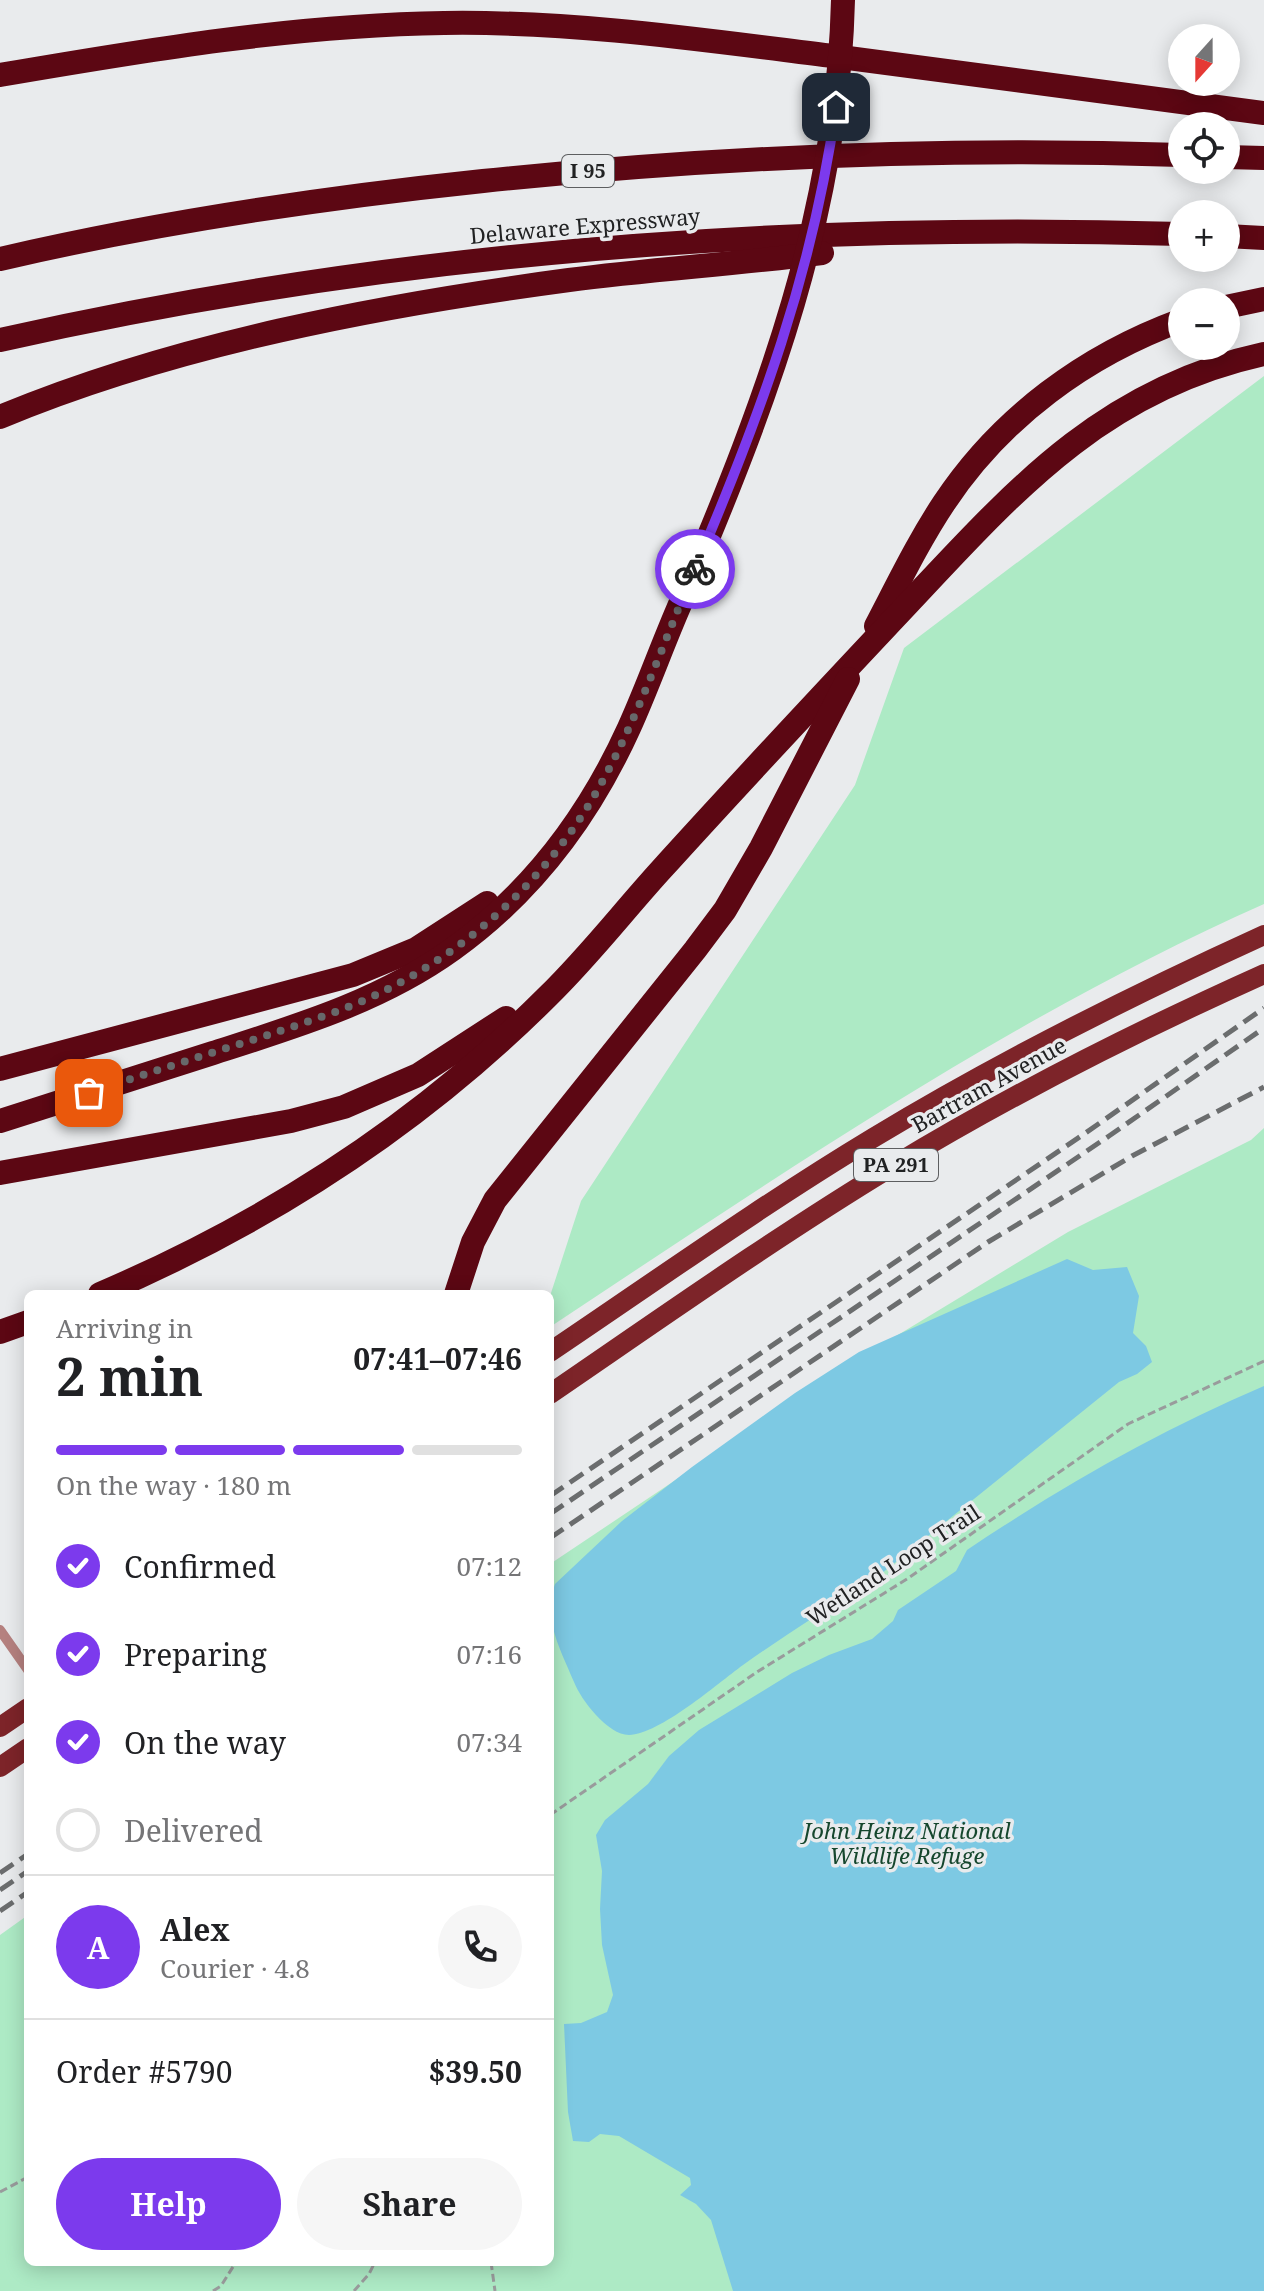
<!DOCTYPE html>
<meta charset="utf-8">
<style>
body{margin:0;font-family:"Noto Serif",serif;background:#f6f6f6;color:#202124;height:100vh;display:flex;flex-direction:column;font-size:30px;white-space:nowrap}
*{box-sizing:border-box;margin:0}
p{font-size:26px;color:#757577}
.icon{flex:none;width:44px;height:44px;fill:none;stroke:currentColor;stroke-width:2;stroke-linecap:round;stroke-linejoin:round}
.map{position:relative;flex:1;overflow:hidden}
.sheet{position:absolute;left:24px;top:1290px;width:530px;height:976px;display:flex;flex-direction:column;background:#fff;border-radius:12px;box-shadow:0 4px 20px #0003}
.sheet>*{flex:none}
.needle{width:52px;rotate:201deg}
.tools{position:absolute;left:1168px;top:24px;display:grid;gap:16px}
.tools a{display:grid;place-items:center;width:72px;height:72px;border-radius:50%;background:#fff;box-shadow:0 4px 20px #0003;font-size:40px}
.pin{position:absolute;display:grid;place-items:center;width:68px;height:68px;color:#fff;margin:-34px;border-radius:16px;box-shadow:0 4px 12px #0006}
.courier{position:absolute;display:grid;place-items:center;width:80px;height:80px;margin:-40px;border:6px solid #7c3aed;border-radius:50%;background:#fff;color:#222;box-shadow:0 2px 10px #0007}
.head em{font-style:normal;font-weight:700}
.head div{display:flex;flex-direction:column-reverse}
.head{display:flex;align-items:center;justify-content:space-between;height:136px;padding:0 32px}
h1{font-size:52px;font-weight:700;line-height:60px}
.bar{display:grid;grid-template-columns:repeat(4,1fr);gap:12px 8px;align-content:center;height:96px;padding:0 32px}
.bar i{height:10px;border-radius:6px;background:#e0e0e0}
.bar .on{background:#7c3aed}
.bar p{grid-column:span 4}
.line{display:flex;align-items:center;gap:20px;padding:0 32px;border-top:2px solid #e0e0e0}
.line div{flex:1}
.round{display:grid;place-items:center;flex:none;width:84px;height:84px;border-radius:42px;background:#f6f6f6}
ol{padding:0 32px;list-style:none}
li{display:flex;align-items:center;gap:24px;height:88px}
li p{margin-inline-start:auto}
li .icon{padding:8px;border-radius:50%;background:#7c3aed;color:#fff;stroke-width:4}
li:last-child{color:#757577}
li i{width:44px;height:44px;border:4px solid #e0e0e0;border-radius:50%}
.primary-button{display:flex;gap:16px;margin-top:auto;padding:16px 32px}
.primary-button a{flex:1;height:92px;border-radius:48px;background:#7c3aed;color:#fff;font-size:32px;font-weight:700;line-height:92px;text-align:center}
.primary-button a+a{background:#f6f6f6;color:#202124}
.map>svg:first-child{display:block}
</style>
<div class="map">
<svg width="1264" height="2291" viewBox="0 0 1264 2291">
<rect width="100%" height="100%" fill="#e9ebed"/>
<g fill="#adeac5">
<path d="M1264,376V904C1010,1017 781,1174 550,1327V1296L581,1201L855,785L904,648Z"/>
<polygon points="1264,1128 1264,2291 0,2291 0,1935 28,1915 28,2262 550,2262 550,1564 840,1370 1068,1232 1251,1140"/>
</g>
<g fill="#7dc9e3">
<path d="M1067,1259L1093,1270L1127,1267L1139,1296L1133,1333L1146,1346L1152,1362L1137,1374L1119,1382L871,1582C827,1608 784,1636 743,1665C717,1684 660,1734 629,1735C608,1735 581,1700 574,1682C561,1650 542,1619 555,1584L622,1521L692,1467L795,1393L859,1352Z"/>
<path d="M1264,1386V2291H733L711,2220L696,2204L680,2195L691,2185L690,2178L619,2136L600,2134L589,2142L573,2141L568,2112L564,2024L581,2023L607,2012L613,1995L602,1945L600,1909L602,1871L596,1835L605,1820L648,1784L669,1756L699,1730L792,1673L829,1655L872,1639L893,1621L898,1610L956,1571L967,1550C1062,1486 1159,1431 1264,1386Z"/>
</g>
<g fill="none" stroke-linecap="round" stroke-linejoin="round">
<g stroke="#999b9c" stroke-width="3" stroke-dasharray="8 4" stroke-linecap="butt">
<polyline points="550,1815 757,1672 907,1579 1128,1424 1264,1361"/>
<polyline points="0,2192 28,2177"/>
<polyline points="491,2262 495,2291"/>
<polyline points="213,2291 221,2286 236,2262"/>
<polyline points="354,2291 369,2274 375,2262"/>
</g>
<polyline stroke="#b5817f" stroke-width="10" points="0,1630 28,1670"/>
<g stroke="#7d2429" stroke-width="20">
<path d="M550,1352C657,1280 762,1205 873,1138C999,1062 1130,996 1264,935"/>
<path d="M550,1394C664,1316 776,1237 893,1166C1012,1094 1137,1031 1264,974"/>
<polyline points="0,1727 28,1708"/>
<polyline points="0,1767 28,1748"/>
</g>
<g stroke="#5c0713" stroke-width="24">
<path d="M0,75C146,50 295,25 444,23C575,21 704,40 833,56C976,75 1120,94 1264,113"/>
<polyline points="1226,157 1264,158"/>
<polyline points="1226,236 1264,238"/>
<path d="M0,259C159,222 321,198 483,181C715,157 948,147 1182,155"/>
<polyline points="1226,307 1264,299"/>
<path d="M0,340C386,253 786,222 1182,234"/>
<path d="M0,417C175,344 381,305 569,280C653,269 738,264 822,253"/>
<path d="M876,626C898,584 918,542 944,503C1001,417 1086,355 1182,320"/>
<polyline points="0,1069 353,975 416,949 487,903"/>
<path d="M0,1121C71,1098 142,1076 213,1053C297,1026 381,1001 453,949C531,893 589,816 629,728C649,684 665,637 685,593C767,400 838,212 843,0"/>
<polyline points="0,1173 291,1121 344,1107 418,1075 506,1018"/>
<path d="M100,1294C266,1223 420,1124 548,996C588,957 622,913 660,871C735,788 811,707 888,625C1002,505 1093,391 1264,354"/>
<polyline points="456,1294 473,1242 495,1200 695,950 725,910 761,848 848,679"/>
<polyline points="0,1332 28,1322"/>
</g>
<g stroke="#6b6d6e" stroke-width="5" stroke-dasharray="16 8" stroke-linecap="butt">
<polyline points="550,1496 1084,1134 1264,1008"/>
<polyline points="550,1514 1109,1136 1264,1028"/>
<polyline points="550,1538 988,1242 1132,1156 1264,1087"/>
<polyline points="0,1873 28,1854"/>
<polyline points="0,1890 28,1871"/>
<polyline points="0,1911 28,1892"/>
</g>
</g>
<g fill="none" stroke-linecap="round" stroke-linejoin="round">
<path stroke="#67686a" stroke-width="8" stroke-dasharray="0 14.4" d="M89,1093C148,1073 208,1054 268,1035C306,1022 346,1010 382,992C470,949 548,877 597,791C637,721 663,643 695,569"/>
<path stroke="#7c3aed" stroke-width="10" d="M695,569C760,416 813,273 836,107"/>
</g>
<g text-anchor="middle" stroke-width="7" stroke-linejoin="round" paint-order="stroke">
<g fill="#e9ebed" stroke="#5d5e60" stroke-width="2">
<rect x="562" y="155" width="52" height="32" rx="6"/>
<rect x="854" y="1149" width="84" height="32" rx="6"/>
</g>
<g font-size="20" font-weight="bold" fill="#212223">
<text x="588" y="178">I 95</text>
<text x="896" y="1172">PA 291</text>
</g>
<g font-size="22" fill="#212223" stroke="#e9ebed">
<text transform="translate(585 226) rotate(-5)" y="8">Delaware Expressway</text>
<text transform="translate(989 1085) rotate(-29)" y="8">Bartram Avenue</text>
<text transform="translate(893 1565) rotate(-33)" y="8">Wetland Loop Trail</text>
</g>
<g font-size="22" font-style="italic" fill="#16472e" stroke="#e9ebed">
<text x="907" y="1839">John Heinz National<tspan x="907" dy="25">Wildlife Refuge</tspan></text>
</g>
</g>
</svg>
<div class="tools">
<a><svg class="needle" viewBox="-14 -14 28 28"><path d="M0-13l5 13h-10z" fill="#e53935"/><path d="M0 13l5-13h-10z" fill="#757577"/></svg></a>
<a><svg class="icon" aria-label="locate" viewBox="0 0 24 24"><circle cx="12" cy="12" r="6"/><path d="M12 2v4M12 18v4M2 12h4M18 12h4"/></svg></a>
<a>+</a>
<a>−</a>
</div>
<div class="pin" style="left:89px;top:1093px;background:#ea580c"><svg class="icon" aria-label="bag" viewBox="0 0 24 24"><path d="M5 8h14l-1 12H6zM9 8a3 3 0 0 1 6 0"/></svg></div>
<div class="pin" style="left:836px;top:107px;background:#1f2937"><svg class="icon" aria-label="home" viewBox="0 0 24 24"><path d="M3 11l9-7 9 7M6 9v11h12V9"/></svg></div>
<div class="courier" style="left:695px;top:569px"><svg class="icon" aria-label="bike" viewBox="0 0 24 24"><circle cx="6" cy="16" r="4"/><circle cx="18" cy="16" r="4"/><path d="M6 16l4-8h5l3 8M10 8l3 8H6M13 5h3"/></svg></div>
<section class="sheet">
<div class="head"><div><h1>2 min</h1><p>Arriving in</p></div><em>07:41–07:46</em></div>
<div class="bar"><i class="on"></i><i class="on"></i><i class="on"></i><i></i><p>On the way · 180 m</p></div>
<ol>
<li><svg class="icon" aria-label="check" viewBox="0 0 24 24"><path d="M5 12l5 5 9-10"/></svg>Confirmed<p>07:12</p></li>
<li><svg class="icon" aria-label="check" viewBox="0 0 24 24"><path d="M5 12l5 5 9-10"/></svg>Preparing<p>07:16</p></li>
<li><svg class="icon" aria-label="check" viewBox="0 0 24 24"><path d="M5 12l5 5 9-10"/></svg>On the way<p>07:34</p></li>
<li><i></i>Delivered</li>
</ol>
<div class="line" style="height:144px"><b class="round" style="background:#7c3aed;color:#fff">A</b><div><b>Alex</b><p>Courier · 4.8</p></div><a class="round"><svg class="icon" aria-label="phone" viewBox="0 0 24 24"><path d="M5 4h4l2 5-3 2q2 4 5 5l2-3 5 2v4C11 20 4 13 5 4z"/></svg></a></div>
<div class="line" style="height:104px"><div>Order #5790</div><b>$39.50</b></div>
<div class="primary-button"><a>Help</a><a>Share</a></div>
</section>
</div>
